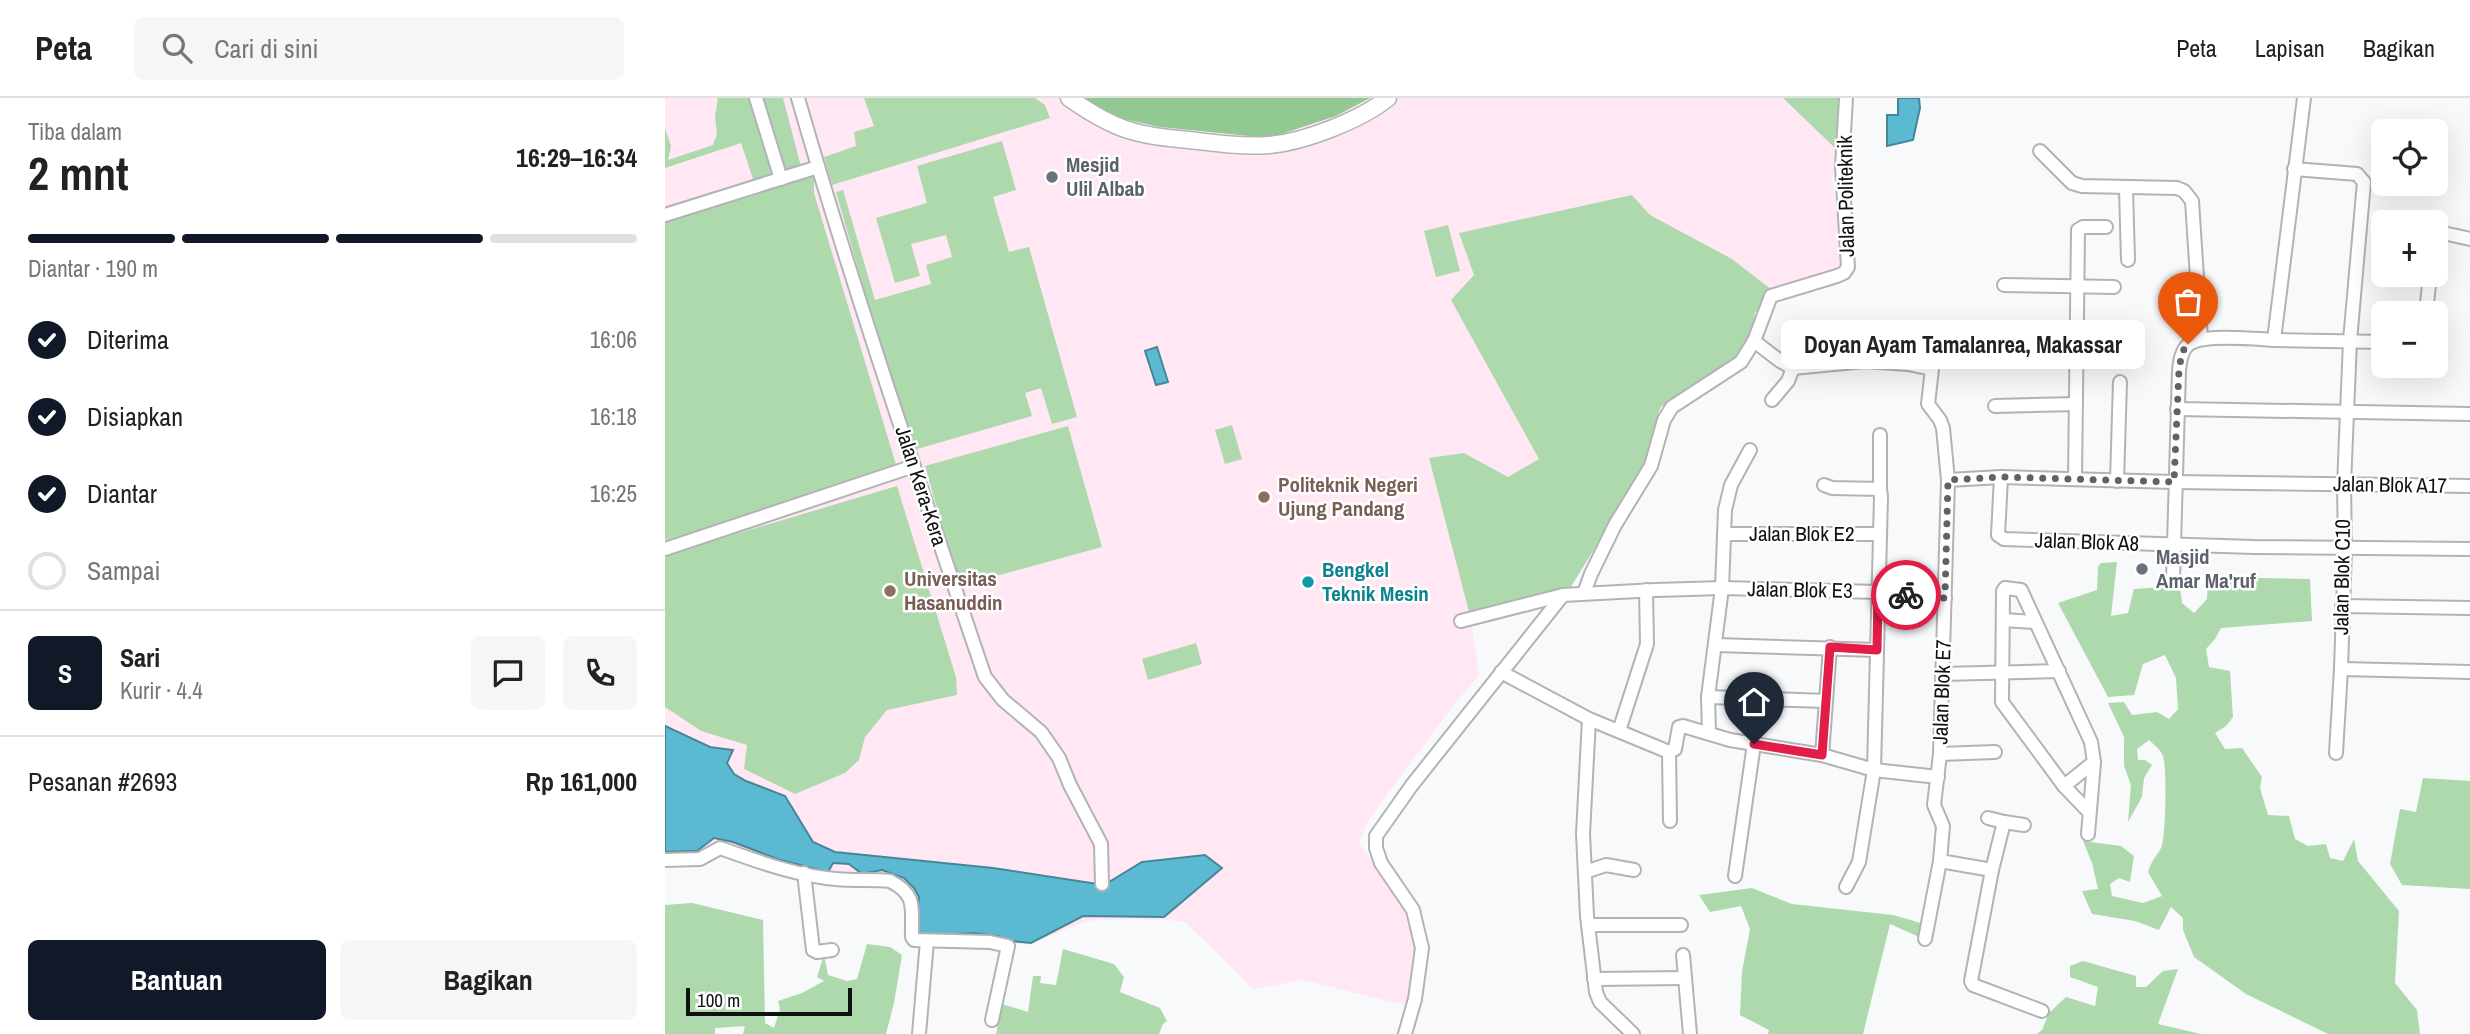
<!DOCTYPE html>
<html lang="id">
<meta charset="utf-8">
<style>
body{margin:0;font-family:"Archivo Narrow",sans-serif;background:#f6f6f6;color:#222;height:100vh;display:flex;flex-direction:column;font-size:26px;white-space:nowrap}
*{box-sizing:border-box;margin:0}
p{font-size:23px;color:#767676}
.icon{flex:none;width:38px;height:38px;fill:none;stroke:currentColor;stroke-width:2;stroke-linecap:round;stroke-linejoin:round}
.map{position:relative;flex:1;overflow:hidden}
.details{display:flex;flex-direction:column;background:#fff;width:665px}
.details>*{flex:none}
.fabs{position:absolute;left:1706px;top:21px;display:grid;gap:14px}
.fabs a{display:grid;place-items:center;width:77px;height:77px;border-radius:10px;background:#fff;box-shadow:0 7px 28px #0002;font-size:35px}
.scale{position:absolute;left:21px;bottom:18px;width:166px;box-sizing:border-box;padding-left:7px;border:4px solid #101111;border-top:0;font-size:19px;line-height:24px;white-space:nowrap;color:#101111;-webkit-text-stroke:5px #fff;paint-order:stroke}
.pin{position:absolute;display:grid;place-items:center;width:60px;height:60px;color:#fff;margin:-72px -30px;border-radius:50% 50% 50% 0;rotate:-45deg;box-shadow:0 0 7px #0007}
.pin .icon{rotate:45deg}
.courier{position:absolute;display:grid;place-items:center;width:70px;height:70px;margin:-35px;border:5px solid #e11d48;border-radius:50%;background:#fff;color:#222;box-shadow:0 2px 9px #0007}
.bubble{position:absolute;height:49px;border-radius:10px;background:#fff;box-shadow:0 7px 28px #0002;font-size:23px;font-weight:800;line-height:49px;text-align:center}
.head em{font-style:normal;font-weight:800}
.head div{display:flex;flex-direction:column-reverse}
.head{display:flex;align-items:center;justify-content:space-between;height:119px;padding:0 28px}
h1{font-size:46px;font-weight:800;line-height:52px}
.bar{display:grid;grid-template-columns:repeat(4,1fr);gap:10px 7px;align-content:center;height:84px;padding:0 28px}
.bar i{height:9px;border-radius:5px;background:#e0e0e0}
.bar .active{background:#111827}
.bar p{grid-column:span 4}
.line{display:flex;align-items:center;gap:18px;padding:0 28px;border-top:2px solid #e0e0e0}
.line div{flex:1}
.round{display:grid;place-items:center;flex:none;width:74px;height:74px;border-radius:10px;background:#f6f6f6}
ol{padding:0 28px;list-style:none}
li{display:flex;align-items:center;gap:21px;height:77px}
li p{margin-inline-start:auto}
li .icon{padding:7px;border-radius:50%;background:#111827;color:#fff;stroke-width:4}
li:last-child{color:#767676}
li i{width:38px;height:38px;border:4px solid #e0e0e0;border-radius:50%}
.primary-button{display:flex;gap:14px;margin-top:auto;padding:14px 28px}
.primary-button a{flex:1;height:80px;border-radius:10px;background:#111827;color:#fff;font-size:28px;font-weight:800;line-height:80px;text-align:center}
.primary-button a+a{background:#f6f6f6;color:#222}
header{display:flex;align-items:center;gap:42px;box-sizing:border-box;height:98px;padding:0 35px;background:#fff;border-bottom:2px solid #e0e0e0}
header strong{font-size:33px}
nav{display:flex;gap:38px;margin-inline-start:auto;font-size:24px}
.search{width:490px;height:63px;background:#f6f6f6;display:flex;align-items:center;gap:18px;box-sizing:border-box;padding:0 24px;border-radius:10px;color:#767676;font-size:26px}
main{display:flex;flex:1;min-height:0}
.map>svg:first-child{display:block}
</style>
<header>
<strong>Peta</strong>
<div class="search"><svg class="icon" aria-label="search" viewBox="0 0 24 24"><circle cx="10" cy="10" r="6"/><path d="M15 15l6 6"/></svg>Cari di sini</div>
<nav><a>Peta</a><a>Lapisan</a><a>Bagikan</a></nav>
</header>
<main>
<section class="details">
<div class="head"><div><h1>2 mnt</h1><p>Tiba dalam</p></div><em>16:29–16:34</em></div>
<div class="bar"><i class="active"></i><i class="active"></i><i class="active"></i><i></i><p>Diantar · 190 m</p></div>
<ol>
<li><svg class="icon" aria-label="check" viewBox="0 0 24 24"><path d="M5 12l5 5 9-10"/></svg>Diterima<p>16:06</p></li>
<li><svg class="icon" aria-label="check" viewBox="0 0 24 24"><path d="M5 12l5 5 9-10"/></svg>Disiapkan<p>16:18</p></li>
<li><svg class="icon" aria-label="check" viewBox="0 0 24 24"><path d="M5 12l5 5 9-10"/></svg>Diantar<p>16:25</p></li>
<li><i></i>Sampai</li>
</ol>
<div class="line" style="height:126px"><b class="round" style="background:#111827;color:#fff">S</b><div><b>Sari</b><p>Kurir · 4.4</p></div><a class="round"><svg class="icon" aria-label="chat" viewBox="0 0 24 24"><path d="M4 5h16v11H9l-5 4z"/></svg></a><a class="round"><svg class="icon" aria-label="phone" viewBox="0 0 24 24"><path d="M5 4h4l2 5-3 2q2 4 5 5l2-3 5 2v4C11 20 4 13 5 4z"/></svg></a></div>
<div class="line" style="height:91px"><div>Pesanan #2693</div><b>Rp 161,000</b></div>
<div class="primary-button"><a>Bantuan</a><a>Bagikan</a></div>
</section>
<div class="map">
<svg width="1805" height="936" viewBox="0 0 1805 936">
<rect width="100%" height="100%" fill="#f8f9fb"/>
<polygon fill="#ffe8f4" points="0,0 1173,0 1172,63 1167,81 1175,132 1177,169 1175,172 1107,193 1090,215 1088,229 1074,259 996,308 990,319 990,342 904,492 805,514 814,577 788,608 702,724 694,745 747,820 752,842 743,908 638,882 588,891 519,823 466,821 421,823 363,847 253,840 242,843 243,802 228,789 198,785 169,788 132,780 55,753 25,766 0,768"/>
<g fill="#aed9ad">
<polygon points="53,0 86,0 111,77 89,84 76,45 0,70 0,30 6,48 3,62 48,47 52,36 50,18"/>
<polygon points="97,0 118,0 139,80 149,78 149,95 232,370 103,413 0,442 0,122 123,85"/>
<polygon points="199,0 370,0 380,7 385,20 167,87 159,59 191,48 189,34 209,28"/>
<polygon points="1118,0 1173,0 1172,52"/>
<polygon points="337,43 351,92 328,99 344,154 364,149 412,319 387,326 376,290 360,295 367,318 245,353 171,94 178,92 210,202 266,186 261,167 287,159 281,137 246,146 255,178 230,185 211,120 262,105 252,68"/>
<path d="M967,97L985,117L1067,161L1107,192L1090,215L1088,229L1074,259L996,309C988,324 990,342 986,359L904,492L804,514L764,360L799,355L843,379L874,361L786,202L809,177L794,135Z"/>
<polygon points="783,127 795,173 771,179 759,133"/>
<polygon points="567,327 577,361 560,366 550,332"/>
<polygon points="403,328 437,449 294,488 260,368"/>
<polygon points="232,388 291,579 292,597 222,612 200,639 194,662 180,675 130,696 79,671 82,647 36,633 0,609 0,457"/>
<path d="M1452,464L1446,518L1463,515L1469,491L1515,488L1517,505L1529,515L1542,501L1543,479L1645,481L1647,523L1556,530L1550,541L1541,551L1544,569L1565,573L1568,619L1561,628L1550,635L1560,651L1577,650L1597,679L1595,690L1603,717L1624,718L1630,741L1643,748L1661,746L1665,760L1678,763L1689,741L1693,763L1734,813L1730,885L1752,912L1755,936H1663L1581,896L1529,859L1518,832V820L1506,809L1494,832L1470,823L1427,816L1417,793L1433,791L1427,765L1418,743L1456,748L1469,758L1465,784L1454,780L1445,786L1447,798L1478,805L1497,798L1483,774C1486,763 1491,759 1496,750C1501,741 1502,669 1498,658C1496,652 1488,646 1484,642L1472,651L1473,662H1480L1487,667L1479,680L1477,699L1463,724L1466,687L1459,668V639L1443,605L1459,604L1467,617L1492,614L1504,621L1513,611L1511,580L1500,557L1478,566L1469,597L1443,599L1393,505L1432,492L1433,469L1436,465Z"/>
<polygon points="531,545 537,566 483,582 477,561"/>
<polygon points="1758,680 1805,683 1805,791 1737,787 1725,766 1735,711 1751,714"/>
<polygon points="1087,790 1127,806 1228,817 1266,828 1254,839 1225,826 1198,936 1103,936 1104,932 1075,917 1077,874 1085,831 1076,808 1045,814 1034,797"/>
<polygon points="27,805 98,822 100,925 109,930 115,911 113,903 137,895 159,883 152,879 159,857 163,877 182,883 192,881 202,846 225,849 237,857 229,905 221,936 78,936 80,928 50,930 50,936 0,936 0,807"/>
<polygon points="398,851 449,866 459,879 455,894 495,910 502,923 498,926 494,936 331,936 337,906 363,914 368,878 376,878 375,885 391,887"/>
<polygon points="1418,863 1471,878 1471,889 1481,889 1498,873 1513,871 1493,926 1536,936 1372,936 1377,932 1384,915 1401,899 1430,908 1433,889 1405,879 1405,868"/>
</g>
<polygon fill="#92c992" points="416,0 705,0 671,18 604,40 495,29 449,19"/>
<g fill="#5cb9d2" stroke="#458798" stroke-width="2">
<polygon points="1233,0 1254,0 1255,10 1248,42 1222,48 1222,17 1233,17"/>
<polygon points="492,249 503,284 491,287 480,253"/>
<polygon points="0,628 45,649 68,652 62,665 69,676 81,683 120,698 148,744 170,754 328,770 439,787 477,764 540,757 557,770 499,819 418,818 366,845 345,843 333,838 309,835 254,838 251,835 254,799 249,790 239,780 217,772 197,776 184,766 168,765 163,774 115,762 68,744 49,740 32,753 0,754"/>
</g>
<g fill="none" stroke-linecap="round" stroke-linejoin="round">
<g stroke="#b2b3b5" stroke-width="16">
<g id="minor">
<polyline points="91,0 116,81"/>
<path d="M133,0C189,195 255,387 320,579L338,602L376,634L394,660L405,687L436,746L437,786"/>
<polyline points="1375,53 1407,85 1417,88 1512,90 1519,93 1527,103 1536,241"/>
<polyline points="1629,71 1692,76 1699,84 1685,243 1679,387 1680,450 1676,571 1671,655"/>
<polyline points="1461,90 1463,162"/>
<polyline points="0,117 153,69"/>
<polyline points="1771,139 1778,135 1805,141"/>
<polyline points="1339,187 1449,189"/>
<polyline points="1761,215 1765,177"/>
<polyline points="1609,242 1718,244"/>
<polyline points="1089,243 1115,263 1128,270 1200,263 1243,266 1267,271 1263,306 1275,322 1278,330 1283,382 1275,656 1269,707 1278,728 1275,763 1327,772 1306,883 1308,887 1377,913"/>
<polyline points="1331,249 1457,249"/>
<polyline points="1107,302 1123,283 1128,270"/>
<polyline points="1330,308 1411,306"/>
<polyline points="1512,311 1805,316"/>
<polyline points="1336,379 1333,437 1339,441 1589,449 1805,451"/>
<polyline points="1410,381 1413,132 1418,129 1441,129"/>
<polyline points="1283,382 1336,379 1509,384 1805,388"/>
<polyline points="1452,383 1455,284"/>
<polyline points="1159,387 1167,390 1215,391 1216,399 1209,672 1194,764 1181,789"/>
<polyline points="1215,391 1215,337"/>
<polyline points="1059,436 1215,436"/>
<polyline points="0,451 249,368"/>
<path d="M1508,482L1514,272C1515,264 1516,253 1523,247C1537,235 1590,241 1609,242L1639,0"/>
<polyline points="919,495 926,476 950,427 986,368 999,322 1007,309 1076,264 1089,243 1106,198 1172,178 1179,175 1183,169 1177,69 1181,0"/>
<polyline points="1677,508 1805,510"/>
<polyline points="1338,522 1370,524"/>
<polyline points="796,523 898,497 991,492 1057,490 1214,494 1280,500"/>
<polyline points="1051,547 1212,552"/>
<polyline points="1676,571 1805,574"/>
<polyline points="836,574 924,621"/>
<polyline points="1277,576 1394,573"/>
<polyline points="1043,599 1161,603"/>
<polyline points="954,633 982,546 981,492"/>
<polyline points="1044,635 1043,599 1057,490 1060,412 1066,387 1085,352"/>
<polyline points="1275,656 1330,654"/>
<polyline points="1157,657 1165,549"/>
<polyline points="1399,688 1429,664"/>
<polyline points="1323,720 1339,724 1327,772"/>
<polyline points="1005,723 1004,654 1010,651 1014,629 1018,628 1065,642 1157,657 1209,672 1273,679"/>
<polyline points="1339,724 1359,727"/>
<polyline points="1423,736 1429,664 1426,644 1356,492 1340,490 1338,493 1337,604 1399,688 1424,714"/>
<path d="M0,762L35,761L55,750C92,763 131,778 171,781C189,783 207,781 225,783C253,797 246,811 247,839L249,842L325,844L343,848L327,922"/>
<polyline points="920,774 941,767 969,772"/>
<polyline points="139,775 148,852 152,854 167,852"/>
<polyline points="1070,778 1089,646"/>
<polyline points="924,827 1016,827"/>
<polyline points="1260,841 1275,763"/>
<polyline points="1018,857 1025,936"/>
<polyline points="929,881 1020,880"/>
<polyline points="254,936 262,843"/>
<polyline points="740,936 750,901 757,850 748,812 716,765 711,750 711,738 747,687 898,497"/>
<polyline points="968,936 935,904 931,894 922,818 918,736 924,621 1004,654"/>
</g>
</g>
<g stroke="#b2b3b5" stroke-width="19">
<path id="tertiary" d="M404,0C421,12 440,24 460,31C481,38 502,40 524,42C550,45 578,49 604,47C639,44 696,22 723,0"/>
</g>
<use href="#minor" stroke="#fff" stroke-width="12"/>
<use href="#tertiary" stroke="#fff" stroke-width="16"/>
</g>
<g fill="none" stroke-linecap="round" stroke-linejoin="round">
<polyline stroke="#616263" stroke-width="7" stroke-dasharray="0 12.6" points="1241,497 1280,500 1283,382 1336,379 1509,384 1514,272 1517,254 1523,246"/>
<polyline stroke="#e11d48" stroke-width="9" points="1089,646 1157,657 1165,549 1212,552 1213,494 1241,497"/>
</g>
<g fill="#6b7280" stroke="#fff" stroke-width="2.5">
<circle cx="387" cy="79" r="7"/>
<circle cx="1477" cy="471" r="7"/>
</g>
<g fill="#8d6e63" stroke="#fff" stroke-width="2.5">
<circle cx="599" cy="399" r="7"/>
<circle cx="225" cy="493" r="7"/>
</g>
<circle fill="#0f9aa8" stroke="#fff" stroke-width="2.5" cx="643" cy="484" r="7"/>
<g text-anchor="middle" stroke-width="5" stroke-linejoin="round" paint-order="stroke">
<g font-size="21" font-weight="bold" fill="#5b616d" stroke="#fff" text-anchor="start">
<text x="401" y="74">Mesjid<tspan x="401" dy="24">Ulil Albab</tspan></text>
<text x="1491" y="466">Masjid<tspan x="1491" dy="24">Amar Ma'ruf</tspan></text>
</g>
<g font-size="21" fill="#101111" stroke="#fff">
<text transform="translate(1181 98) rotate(-91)" y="7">Jalan Politeknik</text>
<text transform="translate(1725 387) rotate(1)" y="7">Jalan Blok A17</text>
<text transform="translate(256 388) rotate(72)" y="7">Jalan Kera-Kera</text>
<text x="1137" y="443">Jalan Blok E2</text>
<text transform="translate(1422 444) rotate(2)" y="7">Jalan Blok A8</text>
<text transform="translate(1677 479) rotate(-89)" y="7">Jalan Blok C10</text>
<text transform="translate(1135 492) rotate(1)" y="7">Jalan Blok E3</text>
<text transform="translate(1277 594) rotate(-88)" y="7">Jalan Blok E7</text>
</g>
<g font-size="21" font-weight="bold" fill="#785e54" stroke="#fff" text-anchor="start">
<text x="613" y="394">Politeknik Negeri<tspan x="613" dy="24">Ujung Pandang</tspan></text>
<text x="239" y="488">Universitas<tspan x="239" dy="24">Hasanuddin</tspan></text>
</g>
<g font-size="21" font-weight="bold" fill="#0d838f" stroke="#fff" text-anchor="start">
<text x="657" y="479">Bengkel<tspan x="657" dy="24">Teknik Mesin</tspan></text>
</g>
</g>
</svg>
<div class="fabs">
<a><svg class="icon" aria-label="locate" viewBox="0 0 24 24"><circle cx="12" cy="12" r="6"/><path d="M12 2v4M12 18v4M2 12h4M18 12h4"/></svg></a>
<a>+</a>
<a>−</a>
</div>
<div class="scale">100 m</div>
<div class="pin" style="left:1523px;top:246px;background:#ea580c"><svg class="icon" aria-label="bag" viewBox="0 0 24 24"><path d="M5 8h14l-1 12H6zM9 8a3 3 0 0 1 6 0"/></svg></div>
<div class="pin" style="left:1089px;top:646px;background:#1f2937"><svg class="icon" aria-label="home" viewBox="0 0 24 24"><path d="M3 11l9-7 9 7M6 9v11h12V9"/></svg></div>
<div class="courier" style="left:1241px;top:497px"><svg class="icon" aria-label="bike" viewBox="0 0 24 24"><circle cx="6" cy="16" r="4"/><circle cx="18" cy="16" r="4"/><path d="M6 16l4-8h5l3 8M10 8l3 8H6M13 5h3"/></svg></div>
<div class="bubble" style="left:1116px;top:222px;width:364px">Doyan Ayam Tamalanrea, Makassar</div>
</div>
</main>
